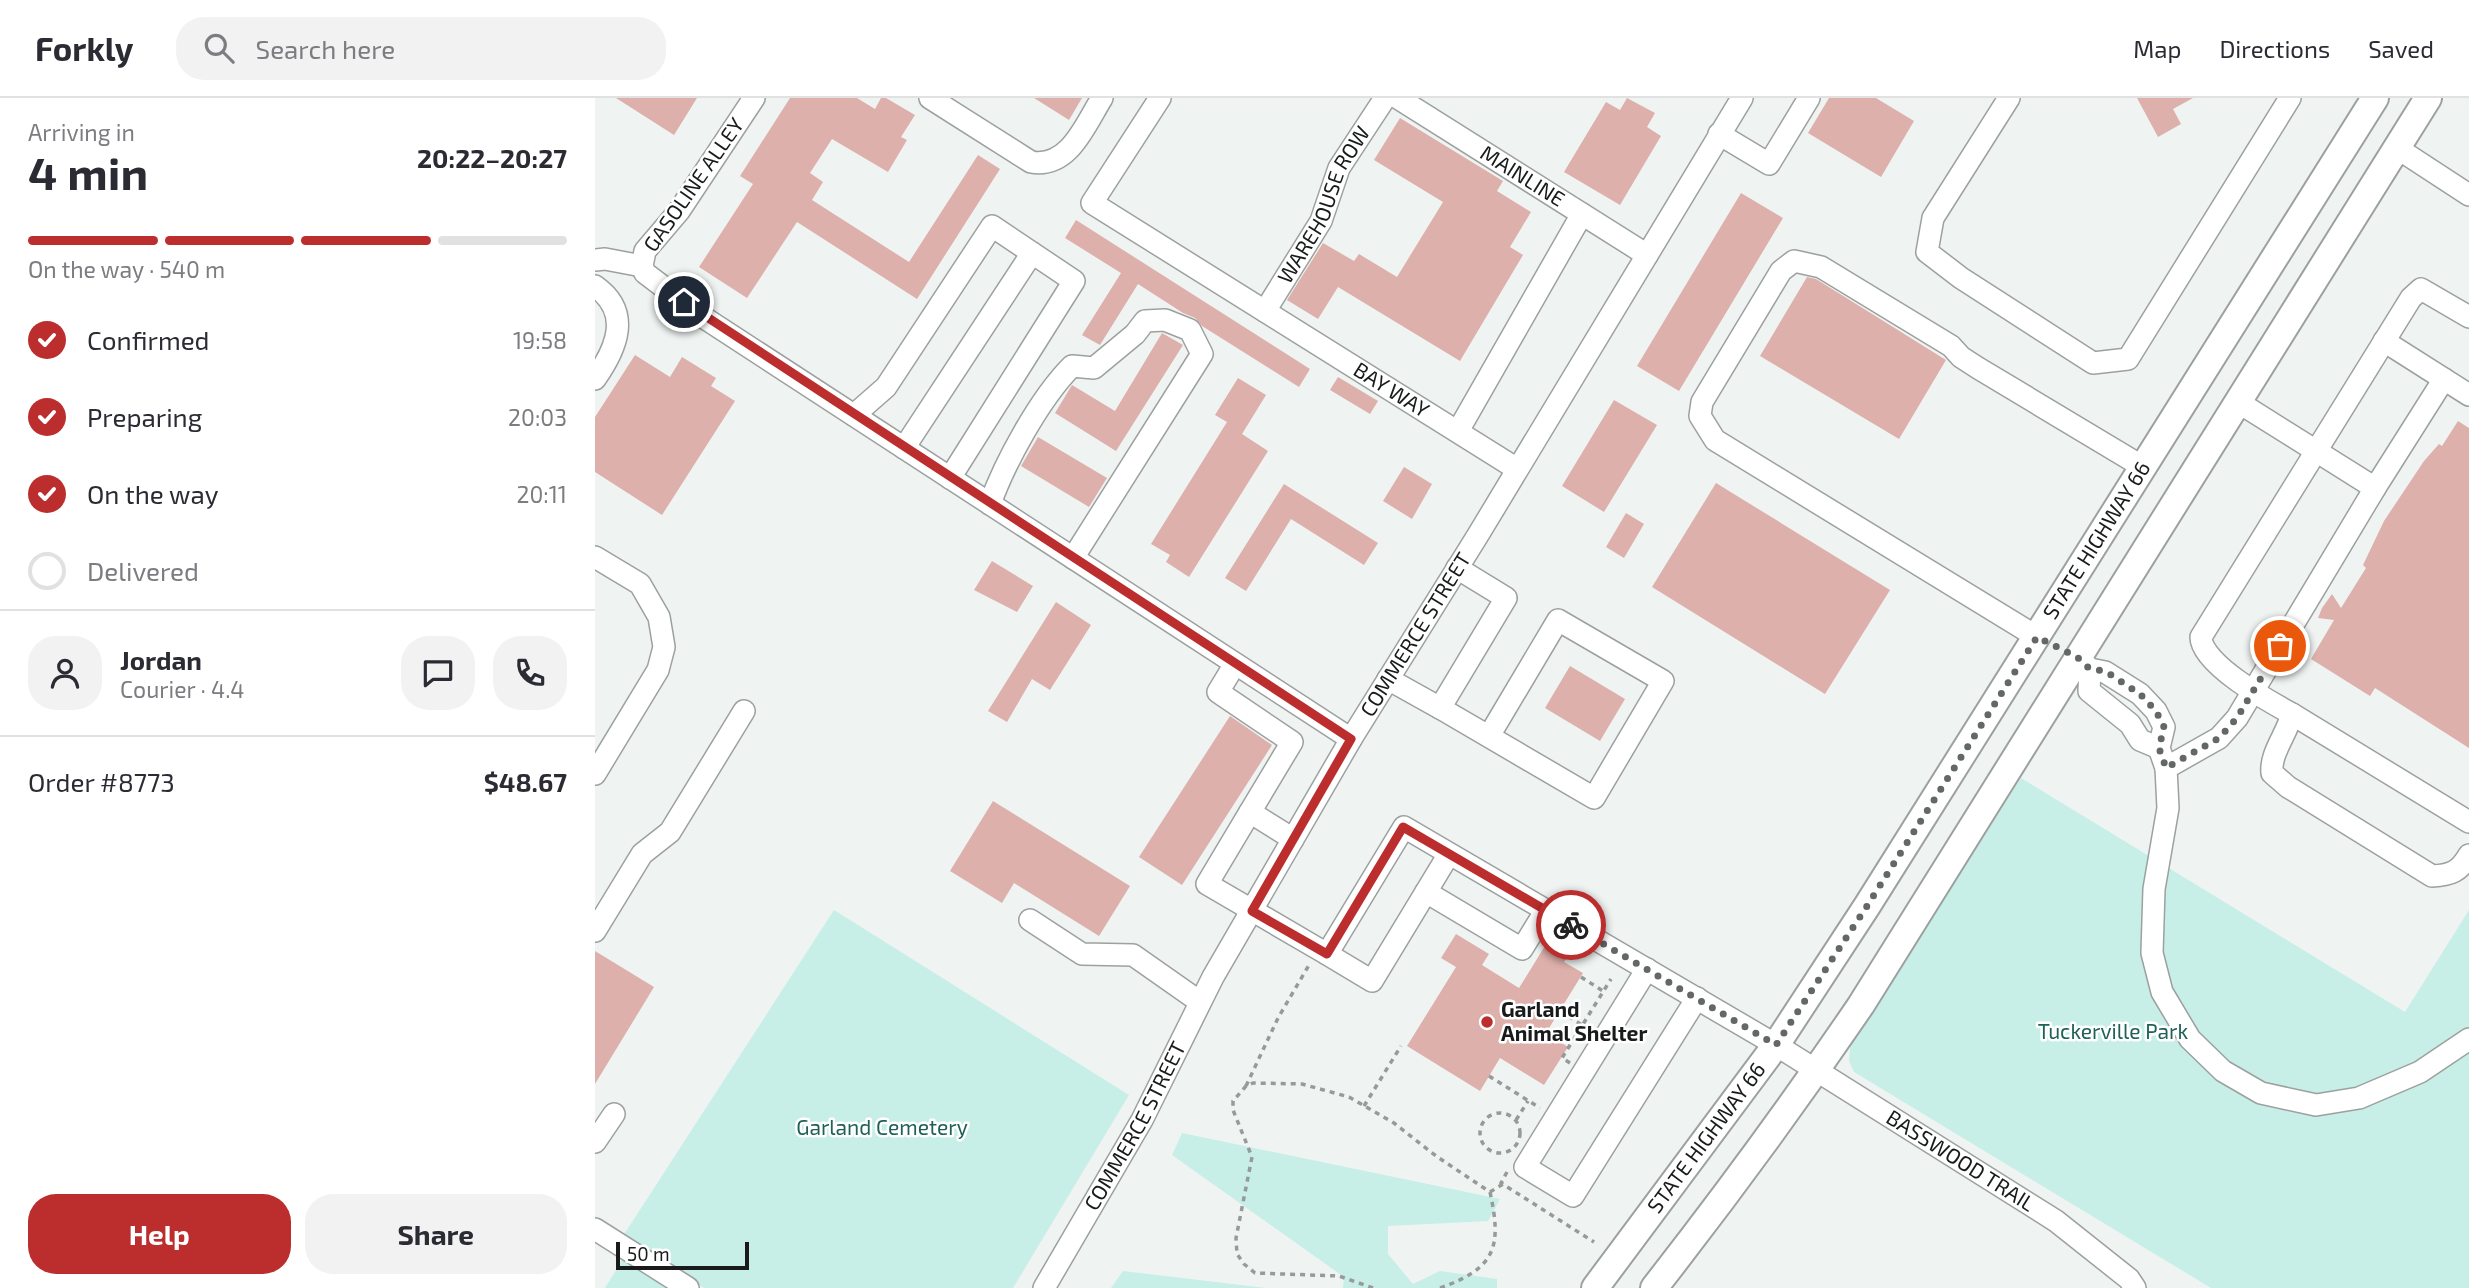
<!DOCTYPE html>
<meta charset="utf-8">
<style>
body{margin:0;font-family:"Exo 2",sans-serif;background:#f2f2f3;color:#2b2b33;height:100vh;display:flex;flex-direction:column;font-size:26px;white-space:nowrap}
*{box-sizing:border-box;margin:0}
p{font-size:23px;color:#7c7c81}
.icon{flex:none;width:38px;height:38px;fill:none;stroke:currentColor;stroke-width:2;stroke-linecap:round;stroke-linejoin:round}
.map{position:relative;flex:1;overflow:hidden}
.side{display:flex;flex-direction:column;background:#fff;width:595px}
.side>*{flex:none}
.scale{position:absolute;left:21px;bottom:18px;width:133px;box-sizing:border-box;padding-left:7px;border:4px solid #191b1b;border-top:0;font-size:19px;line-height:24px;white-space:nowrap;color:#191b1b;-webkit-text-stroke:5px #fff;paint-order:stroke}
.pin{position:absolute;display:grid;place-items:center;width:60px;height:60px;color:#fff;margin:-30px;border:4px solid #fff;border-radius:50%;box-shadow:0 2px 7px #0007}
.courier{position:absolute;display:grid;place-items:center;width:70px;height:70px;margin:-35px;border:5px solid #bc2d2e;border-radius:50%;background:#fff;color:#222;box-shadow:0 2px 9px #0007}
.head em{font-style:normal;font-weight:700}
.head div{display:flex;flex-direction:column-reverse}
.head{display:flex;align-items:center;justify-content:space-between;height:119px;padding:0 28px}
h1{font-size:46px;font-weight:700;line-height:52px}
.bar{display:grid;grid-template-columns:repeat(4,1fr);gap:10px 7px;align-content:center;height:84px;padding:0 28px}
.bar i{height:9px;border-radius:5px;background:#e1e1e2}
.bar .current{background:#bc2d2e}
.bar p{grid-column:span 4}
.line{display:flex;align-items:center;gap:18px;padding:0 28px;border-top:2px solid #e1e1e2}
.line div{flex:1}
.round{display:grid;place-items:center;flex:none;width:74px;height:74px;border-radius:28px;background:#f2f2f3}
ol{padding:0 28px;list-style:none}
li{display:flex;align-items:center;gap:21px;height:77px}
li p{margin-inline-start:auto}
li .icon{padding:7px;border-radius:50%;background:#bc2d2e;color:#fff;stroke-width:4}
li:last-child{color:#7c7c81}
li i{width:38px;height:38px;border:4px solid #e1e1e2;border-radius:50%}
.cta{display:flex;gap:14px;margin-top:auto;padding:14px 28px}
.cta a{flex:1;height:80px;border-radius:28px;background:#bc2d2e;color:#fff;font-size:28px;font-weight:700;line-height:80px;text-align:center}
.cta a+a{background:#f2f2f3;color:#2b2b33}
header{display:flex;align-items:center;gap:42px;box-sizing:border-box;height:98px;padding:0 35px;background:#fff;border-bottom:2px solid #e1e1e2}
header strong{font-size:33px}
nav{display:flex;gap:38px;margin-inline-start:auto;font-size:24px}
.search{width:490px;height:63px;background:#f2f2f3;display:flex;align-items:center;gap:18px;box-sizing:border-box;padding:0 24px;border-radius:28px;color:#7c7c81;font-size:26px}
main{display:flex;flex:1;min-height:0}
.map>svg:first-child{display:block}
</style>
<header>
<strong>Forkly</strong>
<div class="search"><svg class="icon" aria-label="search" viewBox="0 0 24 24"><circle cx="10" cy="10" r="6"/><path d="M15 15l6 6"/></svg>Search here</div>
<nav><a>Map</a><a>Directions</a><a>Saved</a></nav>
</header>
<main>
<section class="side">
<div class="head"><div><h1>4 min</h1><p>Arriving in</p></div><em>20:22–20:27</em></div>
<div class="bar"><i class="current"></i><i class="current"></i><i class="current"></i><i></i><p>On the way · 540 m</p></div>
<ol>
<li><svg class="icon" aria-label="check" viewBox="0 0 24 24"><path d="M5 12l5 5 9-10"/></svg>Confirmed<p>19:58</p></li>
<li><svg class="icon" aria-label="check" viewBox="0 0 24 24"><path d="M5 12l5 5 9-10"/></svg>Preparing<p>20:03</p></li>
<li><svg class="icon" aria-label="check" viewBox="0 0 24 24"><path d="M5 12l5 5 9-10"/></svg>On the way<p>20:11</p></li>
<li><i></i>Delivered</li>
</ol>
<div class="line" style="height:126px"><a class="round"><svg class="icon" aria-label="person" viewBox="0 0 24 24"><circle cx="12" cy="8" r="4"/><path d="M4 21q1-7 8-7t8 7"/></svg></a><div><b>Jordan</b><p>Courier · 4.4</p></div><a class="round"><svg class="icon" aria-label="chat" viewBox="0 0 24 24"><path d="M4 5h16v11H9l-5 4z"/></svg></a><a class="round"><svg class="icon" aria-label="phone" viewBox="0 0 24 24"><path d="M5 4h4l2 5-3 2q2 4 5 5l2-3 5 2v4C11 20 4 13 5 4z"/></svg></a></div>
<div class="line" style="height:91px"><div>Order #8773</div><b>$48.67</b></div>
<div class="cta"><a>Help</a><a>Share</a></div>
</section>
<div class="map">
<svg width="1874" height="1190" viewBox="0 0 1874 1190">
<rect width="100%" height="100%" fill="#eff4f3"/>
<g fill="#c7eee7">
<polygon points="1426,680 1810,914 1874,812 1874,1190 1616,1190 1259,974 1254,963 1255,948"/>
<polygon points="239,812 534,997 418,1190 109,1190 28,1138"/>
<polygon points="587,1035 905,1101 893,1123 793,1128 793,1156 818,1186 845,1173 902,1181 902,1190 748,1190 749,1179 577,1057"/>
<polygon points="28,1161 72,1190 10,1190"/>
<polygon points="528,1173 671,1190 516,1190"/>
</g>
<g fill="#ddb0ab">
<polygon points="21,0 102,0 79,37"/>
<polygon points="195,0 262,0 280,11 286,0 291,0 320,17 306,39 312,42 293,74 237,41 215,75 228,84 217,102 314,164 383,57 405,71 322,201 202,124 152,200 104,169 158,86 145,78"/>
<polygon points="439,0 487,0 474,22"/>
<polygon points="1032,0 1060,15 1052,29 1066,38 1025,107 969,74 1011,4 1025,12"/>
<polygon points="1234,0 1281,0 1319,23 1286,79 1213,35"/>
<polygon points="1542,0 1598,0 1578,11 1586,26 1563,39"/>
<polygon points="805,20 908,83 902,93 936,114 915,149 928,157 865,263 743,189 723,221 692,202 728,145 759,163 764,156 802,179 848,104 779,62"/>
<polygon points="1146,95 1188,120 1084,293 1042,268"/>
<polygon points="481,122 715,271 704,289 607,228 600,220 588,215 543,186 505,247 487,237 526,175 470,140"/>
<polygon points="1212,179 1221,181 1351,262 1304,341 1165,258"/>
<polygon points="567,235 588,247 521,353 460,315 477,287 520,313"/>
<polygon points="40,257 75,279 87,259 121,280 116,288 140,303 67,417 0,374 0,319"/>
<polygon points="743,279 783,303 775,316 735,292"/>
<polygon points="643,280 671,297 647,336 673,353 594,479 571,464 575,457 556,446 632,324 620,317"/>
<polygon points="1019,302 1062,327 1009,414 967,388"/>
<polygon points="1863,323 1874,330 1874,650 1780,590 1775,598 1716,561 1739,522 1723,520 1727,510 1737,496 1746,510 1771,470 1768,467 1789,423 1829,363 1844,346 1847,348"/>
<polygon points="443,339 512,380 494,409 426,368"/>
<polygon points="809,369 837,386 817,421 788,403"/>
<polygon points="1121,385 1295,492 1230,596 1057,489"/>
<polygon points="689,386 783,445 769,467 696,421 651,493 630,480"/>
<polygon points="1031,415 1049,426 1029,460 1011,449"/>
<polygon points="397,463 438,488 422,514 379,492"/>
<polygon points="461,504 496,527 455,592 437,581 412,624 393,613"/>
<polygon points="975,568 1030,601 1005,643 950,610"/>
<polygon points="635,618 677,647 587,787 544,759"/>
<polygon points="398,703 535,788 504,838 419,785 407,805 355,773"/>
<polygon points="861,836 894,856 887,867 924,890 953,843 974,856 969,864 988,875 951,935 973,949 949,987 905,960 885,993 812,948 861,869 846,860"/>
<polygon points="0,853 59,889 0,986"/>
</g>
<g fill="none" stroke-linecap="round" stroke-linejoin="round">
<g stroke="#9ca1a0" stroke-width="24">
<g id="minor">
<polyline points="159,0 84,113 50,153 47,168 50,175 108,219 756,641"/>
<path d="M335,0L436,64C474,71 490,27 507,0"/>
<path id="s1" d="M565,0L497,105L922,371"/>
<path id="s2" d="M803,0L1052,157"/>
<polyline points="1414,0 1338,120 1332,154 1366,180 1498,265 1533,261 1695,0"/>
<polyline points="1124,36 1174,66 1214,0"/>
<polyline points="1802,50 1874,97"/>
<polyline points="0,162 10,161 47,168"/>
<path d="M0,188C37,214 22,250 0,281"/>
<path id="s3" d="M670,213L726,123L744,70L790,0"/>
<path d="M1874,219L1826,191L1816,200L1606,539C1606,566 1675,604 1697,616C1692,636 1675,655 1677,675L1693,689L1837,778C1856,777 1864,774 1874,757"/>
<polyline points="1789,243 1874,297"/>
<polyline points="259,317 291,289 397,128 479,183 355,380"/>
<polyline points="863,333 987,116"/>
<polyline points="309,350 437,155"/>
<polyline points="1780,390 1849,281"/>
<path d="M395,406C410,364 445,300 477,268L499,270L540,236L550,223L570,222L595,232L607,256L478,460"/>
<polyline points="0,459 45,486 64,519 69,549 63,572 0,676"/>
<polyline points="1442,539 1120,342 1105,318 1107,304 1186,173 1199,163 1226,169 1356,248 1366,259 1383,270 1548,369"/>
<polyline points="1482,559 1495,571 1510,574 1545,596 1561,613 1569,629 1564,650 1571,670 1624,640 1642,620 1780,390 1643,304"/>
<polyline points="640,566 623,594 697,644 655,714"/>
<polyline points="1495,571 1494,593 1535,626 1545,642 1564,650"/>
<polyline points="793,581 845,610 911,500 862,470"/>
<polyline points="845,610 999,700 1068,583 963,522 894,638"/>
<polyline points="1697,616 1874,724"/>
<polyline points="1571,670 1573,710 1559,791 1557,855 1567,894 1595,941 1628,973 1666,995 1721,1007 1764,1000 1825,974 1874,941"/>
<path id="s4" d="M698,741L655,714L612,786L732,856L809,729L1181,947L1461,1123L1534,1181L1540,1190"/>
<polyline points="831,794 927,851 951,812"/>
<polyline points="435,822 487,856 538,857 605,904"/>
<polyline points="0,833 47,756 75,734 149,613"/>
<polyline points="732,856 777,883 854,756"/>
<polyline points="1052,871 930,1069 978,1098 1102,900"/>
<polyline points="0,1044 19,1016"/>
<polyline points="0,1131 93,1190"/>
<path id="s5" d="M449,1190L547,1022L618,879L756,641L883,437L1147,0"/>
</g>
</g>
<g stroke="#9ca1a0" stroke-width="30">
<g id="major">
<path id="s6" d="M1000,1190L1181,947L1272,808L1780,0"/>
<path d="M1059,1190C1131,1098 1200,1004 1266,907L1833,0"/>
</g>
</g>
<g stroke="#969a99" stroke-width="3.5" stroke-dasharray="5 5" stroke-linecap="butt">
<polyline points="986,879 1008,893"/>
<polyline points="965,913 987,927"/>
<polyline points="975,965 967,960 1016,881"/>
<polyline points="894,978 945,1010"/>
<polyline points="651,988 683,920 714,867"/>
<polyline points="769,1008 806,948"/>
<circle cx="905" cy="1035" r="20"/>
<polyline points="921,1022 933,1003"/>
<polyline points="912,1074 906,1085 999,1144"/>
<polyline points="895,1094 908,1086"/>
<polyline points="778,1190 744,1178 660,1175 649,1166 642,1156 641,1140 657,1059 638,1012 638,1003 651,988 658,985 707,986 754,999 799,1025 841,1058 895,1094"/>
<path d="M845,1190C901,1170 907,1149 895,1094"/>
</g>
<use href="#minor" stroke="#fff" stroke-width="21"/>
<use href="#major" stroke="#fff" stroke-width="26"/>
</g>
<g fill="none" stroke-linecap="round" stroke-linejoin="round">
<polyline stroke="#646767" stroke-width="7" stroke-dasharray="0 12.6" points="976,827 1181,947 1272,808 1442,539 1482,559 1495,571 1510,573 1545,596 1561,613 1569,629 1564,650 1571,670 1624,640 1642,620 1685,548"/>
<polyline stroke="#bc2d2e" stroke-width="9" points="89,204 756,641 657,813 732,856 808,729 976,827"/>
</g>
<circle fill="#bc2d2e" stroke="#fff" stroke-width="2.5" cx="892" cy="924" r="7"/>
<g text-anchor="middle" stroke-width="5" stroke-linejoin="round" paint-order="stroke">
<g font-size="21" fill="#191b1b" stroke="#fff">
<text dy="7" stroke="none"><textPath href="#s2" startOffset="147">MAINLINE</textPath></text>
<text transform="translate(99 87) rotate(-55)" y="7">GASOLINE ALLEY</text>
<text dy="7" stroke="none"><textPath href="#s3" startOffset="122">WAREHOUSE ROW</textPath></text>
<text dy="7" stroke="none"><textPath href="#s1" startOffset="478">BAY WAY</textPath></text>
<text dy="7" stroke="none"><textPath href="#s6" startOffset="901">STATE HIGHWAY 66</textPath></text>
<text dy="7" stroke="none"><textPath href="#s5" startOffset="752">COMMERCE STREET</textPath></text>
<text dy="7" stroke="none"><textPath href="#s5" startOffset="186">COMMERCE STREET</textPath></text>
<text dy="7" stroke="none"><textPath href="#s6" startOffset="187">STATE HIGHWAY 66</textPath></text>
<text dy="7" stroke="none"><textPath href="#s4" startOffset="1071">BASSWOOD TRAIL</textPath></text>
</g>
<g font-size="21" font-weight="bold" fill="#191b1b" stroke="#fff" text-anchor="start">
<text x="906" y="919">Garland<tspan x="906" dy="24">Animal Shelter</tspan></text>
</g>
<g font-size="21" fill="#1f6059" stroke="#fff">
<text x="1518" y="941">Tuckerville Park</text>
<text x="287" y="1037">Garland Cemetery</text>
</g>
</g>
</svg>
<div class="scale">50 m</div>
<div class="pin" style="left:1685px;top:548px;background:#ea580c"><svg class="icon" aria-label="bag" viewBox="0 0 24 24"><path d="M5 8h14l-1 12H6zM9 8a3 3 0 0 1 6 0"/></svg></div>
<div class="pin" style="left:89px;top:204px;background:#1f2937"><svg class="icon" aria-label="home" viewBox="0 0 24 24"><path d="M3 11l9-7 9 7M6 9v11h12V9"/></svg></div>
<div class="courier" style="left:976px;top:827px"><svg class="icon" aria-label="bike" viewBox="0 0 24 24"><circle cx="6" cy="16" r="4"/><circle cx="18" cy="16" r="4"/><path d="M6 16l4-8h5l3 8M10 8l3 8H6M13 5h3"/></svg></div>
</div>
</main>
